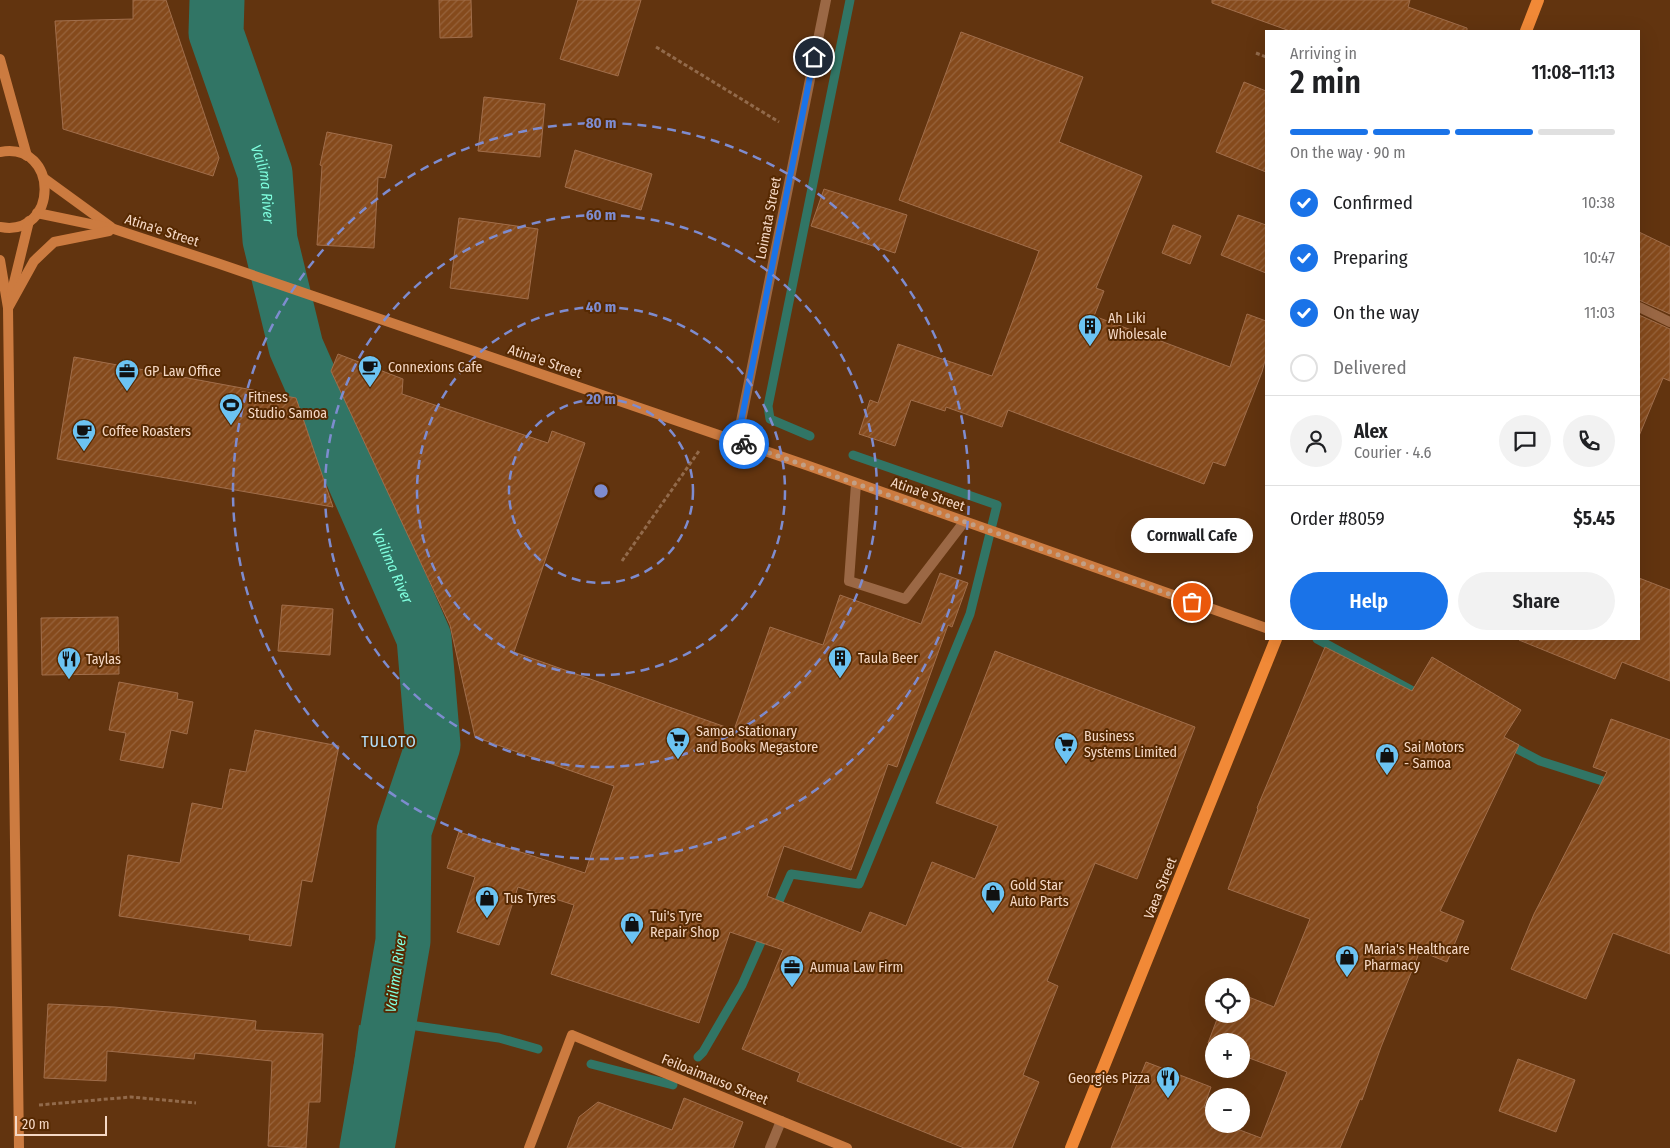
<!DOCTYPE html>
<meta charset="utf-8">
<style>
body{margin:0;font-family:"Fira Sans Condensed",sans-serif;background:#f2f2f2;color:#202124;height:100vh;display:flex;flex-direction:column;font-size:19px;white-space:nowrap}
*{box-sizing:border-box;margin:0}
p{font-size:16px;color:#757577}
.icon{flex:none;width:28px;height:28px;fill:none;stroke:currentColor;stroke-width:2;stroke-linecap:round;stroke-linejoin:round}
.map{position:relative;flex:1;overflow:hidden}
.panel{position:absolute;left:1265px;top:30px;width:375px;height:610px;display:flex;flex-direction:column;background:#fff;border-radius:0px;box-shadow:0 5px 20px #0002}
.panel>*{flex:none}
.tools{position:absolute;left:1205px;top:978px;display:grid;gap:10px}
.tools a{display:grid;place-items:center;width:45px;height:45px;border-radius:50%;background:#fff;box-shadow:0 5px 20px #0002;font-size:25px}
.scale{position:absolute;left:15px;bottom:12px;width:92px;box-sizing:border-box;padding-left:5px;border:2px solid #f5d8c5;border-top:0;font-size:14px;line-height:18px;white-space:nowrap;color:#f5d8c5;-webkit-text-stroke:4px #562902;paint-order:stroke}
.pin{position:absolute;display:grid;place-items:center;width:42px;height:42px;color:#fff;margin:-21px;border:2px solid #fff;border-radius:50%;box-shadow:0 1px 5px #0007}
.courier{position:absolute;display:grid;place-items:center;width:50px;height:50px;margin:-25px;border:4px solid #1a73e8;border-radius:50%;background:#fff;color:#222;box-shadow:0 1px 6px #0007}
.bubble{position:absolute;height:35px;border-radius:18px;background:#fff;box-shadow:0 5px 20px #0002;font-size:16px;font-weight:600;line-height:35px;text-align:center}
.summary em{font-style:normal;font-weight:600}
.summary div{display:flex;flex-direction:column-reverse}
.summary{display:flex;align-items:center;justify-content:space-between;height:85px;padding:0 25px}
h1{font-size:32px;font-weight:600;line-height:38px}
.bar{display:grid;grid-template-columns:repeat(4,1fr);gap:8px 5px;align-content:center;height:60px;padding:0 25px}
.bar i{height:6px;border-radius:4px;background:#e0e0e0}
.bar .on{background:#1a73e8}
.bar p{grid-column:span 4}
.line{display:flex;align-items:center;gap:12px;padding:0 25px;border-top:1px solid #e0e0e0}
.line div{flex:1}
.round{display:grid;place-items:center;flex:none;width:52px;height:52px;border-radius:26px;background:#f2f2f2}
ol{padding:0 25px;list-style:none}
li{display:flex;align-items:center;gap:15px;height:55px}
li p{margin-inline-start:auto}
li .icon{padding:5px;border-radius:50%;background:#1a73e8;color:#fff;stroke-width:4}
li:last-child{color:#757577}
li i{width:28px;height:28px;border:2px solid #e0e0e0;border-radius:50%}
.button{display:flex;gap:10px;margin-top:auto;padding:10px 25px}
.button a{flex:1;height:58px;border-radius:30px;background:#1a73e8;color:#fff;font-size:20px;font-weight:600;line-height:58px;text-align:center}
.button a+a{background:#f2f2f2;color:#202124}
.map>svg:first-child{display:block}
</style>
<div class="map">
<svg width="1670" height="1148" viewBox="0 0 1670 1148">
<defs>
<pattern id="building-hatch" width="6" height="6" patternUnits="userSpaceOnUse" patternTransform="scale(1.25)"><rect width="6" height="6" fill="#854a1c"/><path d="M-1 1l2-2M0 6l6-6M5 7l2-2" fill="none" stroke="#97633c"/></pattern>
</defs>
<rect width="100%" height="100%" fill="#62340f"/>
<polygon fill="#317565" points="359,1025 409,1033 392,1148 343,1148"/>
<g fill="none" stroke-linecap="round" stroke-linejoin="round">
<g stroke="#317565" stroke-width="9">
<polyline points="810,436 770,419 768,406 850,0"/>
<polyline points="1317,639 1422,696"/>
<polyline points="1508,744 1540,761 1612,784"/>
<polyline points="775,910 791,874 859,884 970,614 997,505 853,455"/>
<polyline points="389,1022 499,1038 538,1049"/>
<polyline points="698,1057 703,1052 742,985 765,933"/>
<polyline points="591,1064 673,1085"/>
</g>
<path stroke="#317565" stroke-width="55" id="s1" d="M217,0L216,33L265,173L270,240L296,347L424,638L433,745L404,831L403,941L367,1148"/>
</g>
<g fill="url(#building-hatch)" stroke="#a16e4b">
<polygon points="133,0 166,0 219,158 213,176 63,129 55,21 133,19"/>
<polygon points="439,0 471,0 472,37 440,38"/>
<polygon points="578,0 641,0 618,76 560,59"/>
<polygon points="1212,0 1410,0 1408,7 1467,28 1467,31 1290,31 1212,3"/>
<polygon points="961,32 1083,77 1059,142 1142,176 1096,288 1104,291 1094,316 1230,367 1247,314 1266,321 1266,357 1262,372 1225,466 1213,462 1204,484 1008,410 1002,427 946,407 945,411 911,400 895,446 859,434 870,400 878,403 898,344 992,376 1039,251 899,200"/>
<polygon points="1244,82 1266,91 1266,172 1216,152"/>
<polygon points="484,97 545,104 540,157 478,151"/>
<polygon points="327,132 392,145 385,178 378,177 374,248 317,245 322,166 320,165"/>
<polygon points="575,150 652,174 641,210 565,187"/>
<polygon points="824,189 907,215 895,253 811,226"/>
<polygon points="1238,215 1266,225 1266,273 1221,255"/>
<polygon points="459,218 538,229 528,299 450,288"/>
<polygon points="1173,225 1201,236 1190,264 1162,253"/>
<polygon points="1639,232 1670,247 1670,314 1639,300"/>
<polygon points="1639,315 1670,329 1670,381 1663,378 1639,436"/>
<polygon points="338,354 403,379 402,394 548,443 552,431 585,443 514,652 734,730 770,627 823,645 840,595 921,624 940,573 968,583 952,627 948,625 897,767 888,764 851,870 784,846 767,896 861,933 870,912 906,926 932,862 975,879 998,826 936,803 995,651 1195,727 1137,879 1095,863 1047,981 1058,986 1023,1075 1039,1082 1012,1148 964,1148 797,1081 800,1073 742,1049 783,950 730,932 699,1023 551,974 574,905 518,887 499,945 457,932 475,877 447,868 459,832 585,873 614,786 475,737 450,625 331,371"/>
<polygon points="74,357 296,398 333,507 57,459"/>
<polygon points="1639,578 1670,590 1670,681 1622,662 1615,679 1519,640 1639,639"/>
<polygon points="282,605 333,609 330,655 278,651"/>
<polygon points="118,617 119,674 42,675 41,618"/>
<polygon points="1325,647 1412,691 1432,657 1521,710 1504,737 1519,745 1440,911 1464,921 1447,962 1420,951 1381,1047 1362,1100 1360,1099 1340,1148 1111,1148 1146,1062 1211,1087 1204,1107 1214,1111 1214,1124 1224,1124 1261,1138 1287,1072 1241,1055 1241,1041 1214,1041 1214,1045 1208,1043 1219,1014 1241,1014 1241,994 1274,1007 1310,919 1228,889 1258,809 1257,808"/>
<polygon points="119,682 178,693 177,699 193,702 187,734 171,730 163,768 120,760 126,733 109,730"/>
<polygon points="1611,719 1670,740 1670,954 1613,933 1586,999 1511,969 1534,914 1607,772 1593,767"/>
<polygon points="255,730 339,746 312,882 302,880 291,946 249,940 250,935 119,916 128,855 180,863 192,803 222,809 230,769 246,772"/>
<polygon points="48,1004 114,1007 189,1014 256,1021 255,1030 323,1034 320,1102 309,1102 306,1148 268,1146 272,1061 195,1053 194,1059 107,1051 106,1081 44,1078"/>
<polygon points="1518,1059 1575,1080 1556,1132 1499,1111"/>
<polygon points="684,1098 743,1122 733,1148 567,1148 579,1117 598,1102 672,1130"/>
</g>
<g fill="none" stroke-linecap="round" stroke-linejoin="round">
<g stroke="#926a4b" stroke-width="3" stroke-dasharray="4 2.5" stroke-linecap="butt">
<polyline points="656,47 779,122"/>
<polyline points="1256,53 1266,57"/>
<polyline points="622,561 699,451"/>
<polyline points="39,1105 131,1097 196,1103"/>
</g>
<g stroke="#9b6845" stroke-width="10">
<polyline points="1639,307 1670,322"/>
<polyline points="856,484 849,581 905,599 964,522"/>
<polyline points="770,1148 781,1121"/>
</g>
<polyline stroke="#9b6845" stroke-width="10" points="737,441 826,0"/>
<g stroke="#cc7b40" stroke-width="10">
<polyline points="0,59 27,156"/>
<path d="M0,152C60,141 59,238 0,227"/>
<polyline points="45,179 111,227"/>
<polyline points="37,213 114,229 217,263 806,465 1266,628"/>
<polyline points="0,260 8,308 19,1148"/>
<polyline points="11,295 29,221"/>
<polyline points="8,308 34,261 54,242 109,231"/>
<polyline points="529,1148 572,1035 847,1148"/>
</g>
<g stroke="#f18937" stroke-width="12">
<polyline points="1526,31 1538,0"/>
<polyline points="1071,1148 1276,639"/>
</g>
</g>
<g fill="none" stroke-linecap="round" stroke-linejoin="round">
<polyline stroke="#c29f85" stroke-width="5" stroke-dasharray="0 9" points="744,444 1192,602"/>
<polyline stroke="#1a73e8" stroke-width="6" points="744,444 737,442 814,57"/>
</g>
<g fill="none" stroke="#7e8ccf" stroke-width="2.5" stroke-dasharray="9 6">
<circle cx="601" cy="491" r="92"/>
<circle cx="601" cy="491" r="184"/>
<circle cx="601" cy="491" r="276"/>
<circle cx="601" cy="491" r="368"/>
</g>
<defs>
<g id="building-pin" transform="scale(1.25)"><path d="M0 17L-7.5 6A9.5 9.5 0 1 1 7.5 6Z" fill="#6cc3f2" stroke="#562902"/><path d="M-4-6H4V6H1V3H-1V6H-4ZM-2.5-4.3h1.7v1.8h-1.7ZM.8-4.3h1.7v1.8H.8ZM-2.5-1h1.7V.8h-1.7ZM.8-1h1.7V.8H.8Z" fill="#111"/></g>
<g id="cafe-pin" transform="scale(1.25)"><path d="M0 17L-7.5 6A9.5 9.5 0 1 1 7.5 6Z" fill="#6cc3f2" stroke="#562902"/><path d="M-5.5-4.5H6V0H3Q3 3.5 0 3.5H-2.5Q-5.5 3.5-5.5 0ZM3-3.2v2h1.7v-2ZM-6 4.5H4V6H-6Z" fill="#111"/></g>
<g id="office-pin" transform="scale(1.25)"><path d="M0 17L-7.5 6A9.5 9.5 0 1 1 7.5 6Z" fill="#6cc3f2" stroke="#562902"/><path d="M-6-3h4V-5.5h4V-3h4V5H-6ZM-1-4.5V-3h2v-1.5ZM-6 0V1H6V0Z" fill="#111"/></g>
<g id="stadium-pin" transform="scale(1.25)"><path d="M0 17L-7.5 6A9.5 9.5 0 1 1 7.5 6Z" fill="#6cc3f2" stroke="#562902"/><path d="M0-5a6.5 5 0 1 0 0 10a6.5 5 0 1 0 0-10ZM-3.5-1.8h7v3.6h-7Z" fill="#111"/></g>
<g id="restaurant-pin" transform="scale(1.25)"><path d="M0 17L-7.5 6A9.5 9.5 0 1 1 7.5 6Z" fill="#6cc3f2" stroke="#562902"/><path d="M-5-6h1v4h1v-4h1v4h1v-4h1v5L-1.5 .5V6h-2V.5L-5-1ZM5-6V6H3V1.5H1.5Q1.5-4 5-6Z" fill="#111"/></g>
<g id="supermarket-pin" transform="scale(1.25)"><path d="M0 17L-7.5 6A9.5 9.5 0 1 1 7.5 6Z" fill="#6cc3f2" stroke="#562902"/><path d="M-6-5.5h2.5l.6 2H6L4.5 2H-2.5L-4.4-4H-6ZM-1.5 3.2a1.3 1.3 0 1 0 .1 0ZM3 3.2a1.3 1.3 0 1 0 .1 0Z" fill="#111"/></g>
<g id="shop-pin" transform="scale(1.25)"><path d="M0 17L-7.5 6A9.5 9.5 0 1 1 7.5 6Z" fill="#6cc3f2" stroke="#562902"/><path d="M-5-2.5h2.3a2.7 3.5 0 0 1 5.4 0H5L5.5 6h-11ZM-1.5-2.5h3a1.5 2.3 0 0 0-3 0Z" fill="#111"/></g>
</defs>
<g fill-rule="evenodd">
<use href="#building-pin" x="1090" y="326"/>
<use href="#cafe-pin" x="370" y="367"/>
<use href="#office-pin" x="127" y="371"/>
<use href="#stadium-pin" x="231" y="405"/>
<use href="#cafe-pin" x="84" y="431"/>
<use href="#building-pin" x="840" y="658"/>
<use href="#restaurant-pin" x="69" y="659"/>
<use href="#supermarket-pin" x="678" y="739"/>
<use href="#supermarket-pin" x="1066" y="744"/>
<use href="#shop-pin" x="1387" y="755"/>
<use href="#shop-pin" x="993" y="893"/>
<use href="#shop-pin" x="487" y="898"/>
<use href="#shop-pin" x="632" y="924"/>
<use href="#shop-pin" x="1347" y="957"/>
<use href="#office-pin" x="792" y="967"/>
<use href="#restaurant-pin" x="1168" y="1078"/>
</g>
<g text-anchor="middle" stroke-width="4" stroke-linejoin="round" paint-order="stroke">
<g font-size="14" fill="#f5d8c5" stroke="#562902">
<text transform="translate(768 218) rotate(-79)" y="5">Loimata Street</text>
<text transform="translate(162 230) rotate(18)" y="5">Atina'e Street</text>
<text transform="translate(545 361) rotate(19)" y="5">Atina'e Street</text>
<text transform="translate(928 494) rotate(19)" y="5">Atina'e Street</text>
<text transform="translate(1160 888) rotate(-68)" y="5">Vaea Street</text>
<text transform="translate(715 1079) rotate(22)" y="5">Feiloaimauso Street</text>
</g>
<g font-size="14" fill="#f5d8c5" stroke="#562902" text-anchor="start">
<text x="1108" y="323">Ah Liki<tspan x="1108" dy="16">Wholesale</tspan></text>
<text x="388" y="372">Connexions Cafe</text>
<text x="144" y="376">GP Law Office</text>
<text x="248" y="402">Fitness<tspan x="248" dy="16">Studio Samoa</tspan></text>
<text x="102" y="436">Coffee Roasters</text>
<text x="858" y="663">Taula Beer</text>
<text x="86" y="664">Taylas</text>
<text x="696" y="736">Samoa Stationary<tspan x="696" dy="16">and Books Megastore</tspan></text>
<text x="1084" y="741">Business<tspan x="1084" dy="16">Systems Limited</tspan></text>
<text x="1404" y="752">Sai Motors<tspan x="1404" dy="16">- Samoa</tspan></text>
<text x="1010" y="890">Gold Star<tspan x="1010" dy="16">Auto Parts</tspan></text>
<text x="504" y="903">Tus Tyres</text>
<text x="650" y="921">Tui's Tyre<tspan x="650" dy="16">Repair Shop</tspan></text>
<text x="1364" y="954">Maria's Healthcare<tspan x="1364" dy="16">Pharmacy</tspan></text>
<text x="810" y="972">Aumua Law Firm</text>
<text x="1150" y="1083" text-anchor="end">Georgies Pizza</text>
</g>
<g font-size="15" font-style="italic" fill="#7ffede" stroke="#562902">
<text dy="5" stroke="none"><textPath href="#s1" startOffset="192">Vailima River</textPath></text>
<text dy="5" stroke="none"><textPath href="#s1" startOffset="598">Vailima River</textPath></text>
<text transform="translate(396 973) rotate(-82)" y="5">Vailima River</text>
</g>
<g font-size="16" letter-spacing="1" fill="#b4e1fc" stroke="#562902">
<text x="389" y="747">TULOTO</text>
</g>
</g>
<circle cx="601" cy="491" r="8" fill="#7e8ccf" stroke="#562902" stroke-width="2.5"/>
<g font-size="15" text-anchor="middle" font-weight="bold" fill="#7e8ccf" stroke="#562902" stroke-width="4" stroke-linejoin="round" paint-order="stroke">
<text x="601" y="128">80 m</text>
<text x="601" y="220">60 m</text>
<text x="601" y="312">40 m</text>
<text x="601" y="404">20 m</text>
</g>
</svg>
<div class="tools">
<a><svg class="icon" aria-label="locate" viewBox="0 0 24 24"><circle cx="12" cy="12" r="6"/><path d="M12 2v4M12 18v4M2 12h4M18 12h4"/></svg></a>
<a>+</a>
<a>−</a>
</div>
<div class="scale">20 m</div>
<div class="pin" style="left:1192px;top:602px;background:#ea580c"><svg class="icon" aria-label="bag" viewBox="0 0 24 24"><path d="M5 8h14l-1 12H6zM9 8a3 3 0 0 1 6 0"/></svg></div>
<div class="pin" style="left:814px;top:57px;background:#1f2937"><svg class="icon" aria-label="home" viewBox="0 0 24 24"><path d="M3 11l9-7 9 7M6 9v11h12V9"/></svg></div>
<div class="courier" style="left:744px;top:444px"><svg class="icon" aria-label="bike" viewBox="0 0 24 24"><circle cx="6" cy="16" r="4"/><circle cx="18" cy="16" r="4"/><path d="M6 16l4-8h5l3 8M10 8l3 8H6M13 5h3"/></svg></div>
<div class="bubble" style="left:1131px;top:518px;width:122px">Cornwall Cafe</div>
<section class="panel">
<div class="summary"><div><h1>2 min</h1><p>Arriving in</p></div><em>11:08–11:13</em></div>
<div class="bar"><i class="on"></i><i class="on"></i><i class="on"></i><i></i><p>On the way · 90 m</p></div>
<ol>
<li><svg class="icon" aria-label="check" viewBox="0 0 24 24"><path d="M5 12l5 5 9-10"/></svg>Confirmed<p>10:38</p></li>
<li><svg class="icon" aria-label="check" viewBox="0 0 24 24"><path d="M5 12l5 5 9-10"/></svg>Preparing<p>10:47</p></li>
<li><svg class="icon" aria-label="check" viewBox="0 0 24 24"><path d="M5 12l5 5 9-10"/></svg>On the way<p>11:03</p></li>
<li><i></i>Delivered</li>
</ol>
<div class="line" style="height:90px"><a class="round"><svg class="icon" aria-label="person" viewBox="0 0 24 24"><circle cx="12" cy="8" r="4"/><path d="M4 21q1-7 8-7t8 7"/></svg></a><div><b>Alex</b><p>Courier · 4.6</p></div><a class="round"><svg class="icon" aria-label="chat" viewBox="0 0 24 24"><path d="M4 5h16v11H9l-5 4z"/></svg></a><a class="round"><svg class="icon" aria-label="phone" viewBox="0 0 24 24"><path d="M5 4h4l2 5-3 2q2 4 5 5l2-3 5 2v4C11 20 4 13 5 4z"/></svg></a></div>
<div class="line" style="height:65px"><div>Order #8059</div><b>$5.45</b></div>
<div class="button"><a>Help</a><a>Share</a></div>
</section>
</div>
